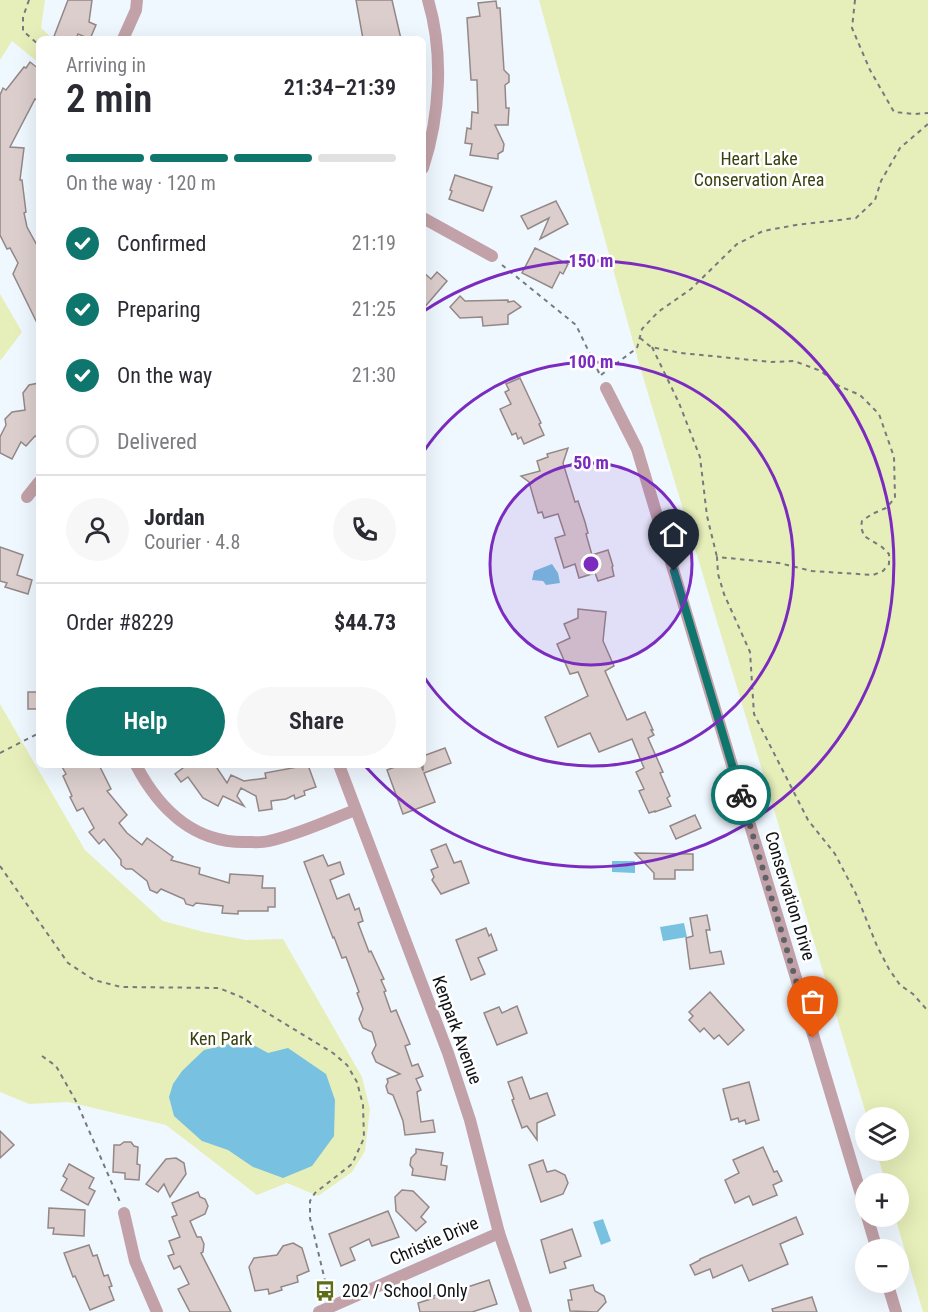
<!DOCTYPE html>
<meta charset="utf-8">
<style>
body{margin:0;font-family:"Roboto Condensed",sans-serif;background:#f7f7f7;color:#2b2b33;height:100vh;display:flex;flex-direction:column;font-size:22px;white-space:nowrap}
*{box-sizing:border-box;margin:0}
p{font-size:20px;color:#7c7c81}
.icon{flex:none;width:33px;height:33px;fill:none;stroke:currentColor;stroke-width:2;stroke-linecap:round;stroke-linejoin:round}
.map{position:relative;flex:1;overflow:hidden}
.drawer{position:absolute;left:36px;top:36px;width:390px;height:732px;display:flex;flex-direction:column;background:#fff;border-radius:9px;box-shadow:0 6px 24px #0002}
.drawer>*{flex:none}
.controls{position:absolute;left:855px;top:1107px;display:grid;gap:12px}
.controls a{display:grid;place-items:center;width:54px;height:54px;border-radius:50%;background:#fff;box-shadow:0 6px 24px #0002;font-size:30px}
.pin{position:absolute;display:grid;place-items:center;width:51px;height:51px;color:#fff;margin:-62px -26px;border-radius:50% 50% 50% 0;rotate:-45deg;box-shadow:0 0 6px #0007}
.pin .icon{rotate:45deg}
.courier{position:absolute;display:grid;place-items:center;width:60px;height:60px;margin:-30px;border:4px solid #0f766e;border-radius:50%;background:#fff;color:#222;box-shadow:0 2px 8px #0007}
.headline em{font-style:normal;font-weight:600}
.headline div{display:flex;flex-direction:column-reverse}
.headline{display:flex;align-items:center;justify-content:space-between;height:102px;padding:0 30px}
h1{font-size:39px;font-weight:600;line-height:45px}
.bar{display:grid;grid-template-columns:repeat(4,1fr);gap:9px 6px;align-content:center;height:72px;padding:0 30px}
.bar i{height:8px;border-radius:4px;background:#e1e1e2}
.bar .active{background:#0f766e}
.bar p{grid-column:span 4}
.line{display:flex;align-items:center;gap:15px;padding:0 30px;border-top:2px solid #e1e1e2}
.line div{flex:1}
.round{display:grid;place-items:center;flex:none;width:63px;height:63px;border-radius:32px;background:#f7f7f7}
ol{padding:0 30px;list-style:none}
li{display:flex;align-items:center;gap:18px;height:66px}
li p{margin-inline-start:auto}
li .icon{padding:6px;border-radius:50%;background:#0f766e;color:#fff;stroke-width:4}
li:last-child{color:#7c7c81}
li i{width:33px;height:33px;border:3px solid #e1e1e2;border-radius:50%}
.primary-button{display:flex;gap:12px;margin-top:auto;padding:12px 30px}
.primary-button a{flex:1;height:69px;border-radius:36px;background:#0f766e;color:#fff;font-size:24px;font-weight:600;line-height:69px;text-align:center}
.primary-button a+a{background:#f7f7f7;color:#2b2b33}
.map>svg:first-child{display:block}
</style>
<div class="map">
<svg width="928" height="1312" viewBox="0 0 928 1312">
<rect width="100%" height="100%" fill="#f0f8ff"/>
<g fill="#e6eeb9">
<polygon points="0,0 45,0 41,28 53,39 39,39 39,63 12,41 0,60"/>
<polygon points="539,0 928,0 928,1312 923,1312 895,1217 898,1216 898,1184 886,1183 876,1151 898,1150 898,1118 867,1117 640,367"/>
<polygon points="0,294 22,332 0,361"/>
<polygon points="0,704 85,850 163,921 204,932 246,940 283,939 362,1077 370,1109 365,1151 352,1172 318,1196 287,1183 257,1195 166,1125 68,1102 29,1104 0,1092"/>
</g>
<g fill="#78c1e0">
<polygon points="552,564 558,573 560,583 546,585 543,581 532,580 534,571"/>
<polygon points="612,861 635,861 635,873 612,872"/>
<polygon points="684,923 687,937 663,941 660,927"/>
<polygon points="250,1043 268,1053 288,1048 326,1074 335,1100 334,1136 312,1166 283,1178 253,1167 228,1150 202,1141 174,1116 169,1097 173,1084 182,1071 204,1050 230,1044"/>
<polygon points="603,1219 611,1241 601,1245 593,1222"/>
</g>
<g fill="#dbcecd" stroke="#948887" stroke-width="1.5">
<polygon points="68,0 92,0 89,22 96,25 90,39 78,34 76,39 53,39"/>
<polygon points="356,0 392,0 401,39 363,39"/>
<polygon points="496,1 497,8 500,8 504,70 509,75 509,82 505,85 506,108 509,108 508,125 495,125 504,144 503,151 498,154 498,159 470,155 472,144 465,143 467,128 471,129 472,112 478,113 477,80 471,80 467,18 480,16 478,3"/>
<polygon points="30,62 39,69 39,102 35,99 10,147 24,148 20,180 22,180 26,212 24,213 27,227 39,249 39,327 13,274 18,263 10,248 7,249 0,235 0,95 3,88 6,90 24,67 26,68"/>
<polygon points="455,175 492,187 483,211 449,199 452,191 450,190"/>
<polygon points="556,201 568,224 540,239 549,218 528,229 521,216"/>
<polygon points="535,248 568,264 563,274 560,272 552,288 522,273"/>
<polygon points="423,272 431,279 437,272 447,281 423,309"/>
<polygon points="460,296 465,301 508,300 508,302 514,301 521,307 508,315 508,324 483,326 482,317 460,318 450,307"/>
<polygon points="520,378 541,423 539,424 544,435 524,444 521,437 518,439 516,433 512,435 500,409 511,404 505,392 509,390 506,384"/>
<polygon points="39,383 39,439 35,436 26,446 21,442 12,459 0,453 0,437 6,425 5,419 12,412 25,410 23,393 29,385"/>
<polygon points="568,448 563,463 575,502 578,501 585,522 588,533 586,534 592,555 608,550 613,566 612,567 614,576 598,581 595,573 579,578 575,564 564,568 555,538 565,535 558,514 544,518 542,512 538,513 529,482 521,476 540,471 537,461 548,457 547,454"/>
<polygon points="0,547 23,555 17,575 32,580 28,594 5,587 7,583 0,581"/>
<polygon points="578,609 606,612 603,641 614,666 605,671 627,720 645,712 653,730 651,730 654,735 648,738 663,772 660,773 670,796 667,798 671,806 655,812 655,811 649,813 639,791 644,789 636,772 644,768 632,739 599,752 590,733 558,747 545,717 588,696 578,672 570,674 557,644 570,638 564,624 578,618"/>
<rect x="28" y="692" width="11" height="17"/>
<polygon points="445,748 451,763 424,773 435,802 403,814 387,770 400,765 421,765 423,771 423,756"/>
<polygon points="61,765 99,765 111,789 107,791 127,815 119,823 127,833 142,845 147,838 173,857 171,860 200,868 199,874 229,883 230,874 263,876 262,888 275,888 275,907 268,907 268,911 238,911 238,914 222,913 223,906 196,903 193,906 186,904 184,899 161,889 157,893 150,890 147,881 132,869 126,869 121,865 121,860 104,839 99,844 89,832 94,828 83,808 77,811 70,797 72,796 63,776 66,774"/>
<polygon points="187,765 215,765 227,783 231,775 244,781 266,778 265,773 308,765 316,787 304,791 305,795 295,799 294,795 286,799 271,801 272,809 259,811 256,796 241,788 237,796 244,806 223,796 218,806 203,798 188,777 181,782 175,774"/>
<polygon points="695,815 701,828 676,839 670,826"/>
<polygon points="446,844 454,863 461,861 469,883 441,894 432,880 434,877 431,870 438,867 431,850"/>
<polygon points="635,853 693,854 693,870 675,870 675,879 654,879 654,873"/>
<polygon points="323,855 328,866 340,862 344,874 330,880 337,899 349,894 355,910 359,908 363,921 358,923 369,952 371,951 384,979 381,980 386,991 384,992 391,1012 396,1010 410,1044 405,1046 412,1066 418,1064 423,1076 416,1079 421,1090 417,1092 421,1122 433,1120 435,1132 405,1135 403,1121 393,1095 388,1093 386,1086 388,1082 387,1079 400,1074 376,1062 372,1053 376,1045 372,1032 363,1028 359,1019 363,1009 357,993 359,992 346,957 342,958 334,937 333,938 304,862"/>
<polygon points="707,915 710,930 706,930 710,953 721,951 724,964 690,969 686,938 693,936 690,918"/>
<polygon points="486,928 489,936 491,934 497,950 478,958 485,974 471,980 456,940"/>
<polygon points="710,992 744,1030 728,1045 719,1035 714,1039 704,1028 700,1032 689,1020 693,1016 689,1012"/>
<polygon points="517,1006 527,1033 497,1045 484,1013 499,1007 502,1013"/>
<polygon points="522,1077 530,1099 547,1093 555,1115 537,1123 537,1140 527,1126 522,1128 512,1100 514,1099 508,1082"/>
<polygon points="749,1082 759,1120 746,1124 745,1120 739,1122 738,1118 731,1120 723,1089"/>
<polygon points="0,1131 14,1145 0,1158"/>
<polygon points="124,1142 131,1142 134,1146 138,1147 137,1164 140,1165 139,1180 125,1179 125,1173 113,1172 114,1145 120,1145"/>
<polygon points="763,1147 774,1172 777,1171 782,1181 773,1185 777,1195 753,1205 749,1196 735,1203 725,1180 739,1173 733,1160"/>
<polygon points="416,1149 443,1153 441,1165 447,1166 445,1180 412,1175 413,1169 410,1165 411,1158 416,1153"/>
<polygon points="176,1158 184,1163 186,1174 170,1197 164,1184 158,1192 146,1184 166,1159"/>
<polygon points="543,1160 547,1172 555,1170 565,1175 568,1183 563,1194 541,1202 529,1165"/>
<polygon points="69,1164 94,1178 89,1188 95,1191 88,1205 61,1190 67,1179 63,1176"/>
<polygon points="402,1190 413,1191 429,1207 421,1217 426,1222 416,1231 396,1211 395,1197"/>
<polygon points="198,1192 200,1197 205,1199 208,1206 205,1214 190,1221 197,1237 201,1237 204,1244 203,1252 201,1253 231,1312 190,1312 178,1289 189,1284 180,1266 174,1269 168,1256 174,1254 169,1241 180,1237 172,1217 177,1215 172,1203"/>
<polygon points="49,1208 85,1210 84,1236 53,1234 54,1228 48,1228"/>
<polygon points="388,1211 399,1237 372,1246 369,1239 350,1248 355,1260 341,1266 329,1234"/>
<polygon points="796,1217 803,1234 780,1244 788,1264 749,1281 742,1265 713,1278 710,1269 695,1275 690,1265 700,1260 700,1259"/>
<polygon points="572,1229 581,1256 564,1262 566,1268 550,1273 541,1240"/>
<polygon points="293,1243 302,1248 309,1271 297,1276 298,1282 281,1287 282,1290 269,1294 268,1289 255,1291 249,1267 254,1258 277,1255 283,1246"/>
<polygon points="89,1245 93,1256 97,1255 104,1276 108,1275 112,1286 109,1287 114,1300 90,1310 75,1276 73,1277 64,1253"/>
<polygon points="489,1280 497,1304 472,1312 420,1312 418,1303 434,1298 433,1296 446,1292 446,1294"/>
<polygon points="593,1285 595,1291 604,1296 606,1302 597,1312 570,1311 568,1300 572,1300 570,1290"/>
<polygon points="812,1297 817,1312 773,1312 772,1309"/>
</g>
<g fill="none" stroke-linecap="round" stroke-linejoin="round">
<g stroke="#757a7f" stroke-width="2" stroke-dasharray="4.5 4.5" stroke-linecap="butt">
<polyline points="29,0 23,17 23,31 39,45"/>
<polyline points="855,0 852,28 870,70 894,112 914,114 928,113"/>
<polyline points="502,265 576,325 601,377"/>
<polyline points="640,338 651,347 681,353 772,362 794,361 821,371 839,386 860,395 879,414 894,457 895,498 886,508 872,514 862,521 861,527 864,536 882,547 889,554 889,564 883,571 873,575 812,571 779,563 717,557 718,574 724,594 750,652 754,714 808,820 835,854 856,894 877,946 889,969 900,985 913,994 928,1011"/>
<polyline points="652,347 679,403 700,457 707,516 717,557"/>
<polyline points="601,375 637,348 642,329 658,312 691,289 737,244 763,231 796,225 856,218 875,200 881,181 900,148 928,124"/>
<polyline points="0,753 39,733"/>
<polyline points="0,866 68,963 94,980 121,987 219,988 241,997 333,1053 347,1065 357,1082 363,1105 364,1138 352,1164 315,1193 310,1201 310,1218 328,1293"/>
<polyline points="42,1056 56,1066 77,1103 120,1202"/>
</g>
<g stroke="#c2a2a8" stroke-width="12">
<polyline points="123,39 136,10 137,0"/>
<path d="M423,168C440,116 444,53 428,0"/>
<polyline points="423,218 492,256"/>
<polyline points="606,388 637,449 866,1211"/>
<polyline points="27,497 39,482"/>
<path d="M136,765C159,809 194,843 246,842C253,842 261,843 269,841C299,834 327,821 355,810"/>
<polyline points="339,765 448,1053 470,1120 499,1233 526,1312"/>
<polyline points="124,1213 135,1261 157,1312"/>
<polyline points="867,1216 877,1250"/>
<polyline points="887,1282 896,1312"/>
<polyline points="319,1312 499,1233"/>
</g>
</g>
<g fill="none" stroke-linecap="round" stroke-linejoin="round">
<polyline stroke="#5e6267" stroke-width="6" stroke-dasharray="0 10.8" points="741,795 813,1038"/>
<polyline stroke="#0f766e" stroke-width="8" points="674,571 741,795"/>
</g>
<circle cx="591" cy="564" r="101" fill="#7b2cbf" fill-opacity=".12"/>
<g fill="none" stroke="#7b2cbf" stroke-width="3">
<circle cx="591" cy="564" r="101"/>
<path d="M424 451A202 202 0 1 1 424 677"/>
<path d="M424 311A303 303 0 1 1 366 767"/>
</g>
<defs>
<g id="bus-bare" transform="scale(1.62)"><path d="M-5-6H5V4H4V6H2V4H-2V6H-4V4H-5ZM-3.5-4V0h7V-4ZM-3.5 1.2v1.5H-2V1.2ZM2 1.2v1.5H3.5V1.2Z" fill="#5c6c17" stroke="#fff" stroke-width="2.5" paint-order="stroke"/></g>
</defs>
<g fill-rule="evenodd">
<use href="#bus-bare" x="325" y="1291"/>
</g>
<g text-anchor="middle" stroke-width="5" stroke-linejoin="round" paint-order="stroke">
<g font-size="18" fill="#3b400f" stroke="#fff">
<text x="759" y="165">Heart Lake<tspan x="759" dy="21">Conservation Area</tspan></text>
<text x="221" y="1045">Ken Park</text>
</g>
<g font-size="18" fill="#0f1215" stroke="#fff">
<text transform="translate(790 896) rotate(73)" y="6">Conservation Drive</text>
<text transform="translate(457 1030) rotate(70)" y="6">Kenpark Avenue</text>
<text transform="translate(434 1241) rotate(-24)" y="6">Christie Drive</text>
</g>
<g font-size="18" fill="#0f1215" stroke="#fff" text-anchor="start">
<text x="342" y="1297">202 / School Only</text>
</g>
</g>
<circle cx="591" cy="564" r="9" fill="#7b2cbf" stroke="#fff" stroke-width="3"/>
<g font-size="18" text-anchor="middle" font-weight="bold" fill="#7b2cbf" stroke="#fff" stroke-width="5" stroke-linejoin="round" paint-order="stroke">
<text x="591" y="267">150 m</text>
<text x="591" y="368">100 m</text>
<text x="591" y="469">50 m</text>
</g>
</svg>
<div class="controls">
<a><svg class="icon" aria-label="layers" viewBox="0 0 24 24"><path d="M12 4l9 5-9 5-9-5zM3 14l9 5 9-5"/></svg></a>
<a>+</a>
<a>−</a>
</div>
<div class="pin" style="left:813px;top:1038px;background:#ea580c"><svg class="icon" aria-label="bag" viewBox="0 0 24 24"><path d="M5 8h14l-1 12H6zM9 8a3 3 0 0 1 6 0"/></svg></div>
<div class="pin" style="left:674px;top:571px;background:#1f2937"><svg class="icon" aria-label="home" viewBox="0 0 24 24"><path d="M3 11l9-7 9 7M6 9v11h12V9"/></svg></div>
<div class="courier" style="left:741px;top:795px"><svg class="icon" aria-label="bike" viewBox="0 0 24 24"><circle cx="6" cy="16" r="4"/><circle cx="18" cy="16" r="4"/><path d="M6 16l4-8h5l3 8M10 8l3 8H6M13 5h3"/></svg></div>
<section class="drawer">
<div class="headline"><div><h1>2 min</h1><p>Arriving in</p></div><em>21:34–21:39</em></div>
<div class="bar"><i class="active"></i><i class="active"></i><i class="active"></i><i></i><p>On the way · 120 m</p></div>
<ol>
<li><svg class="icon" aria-label="check" viewBox="0 0 24 24"><path d="M5 12l5 5 9-10"/></svg>Confirmed<p>21:19</p></li>
<li><svg class="icon" aria-label="check" viewBox="0 0 24 24"><path d="M5 12l5 5 9-10"/></svg>Preparing<p>21:25</p></li>
<li><svg class="icon" aria-label="check" viewBox="0 0 24 24"><path d="M5 12l5 5 9-10"/></svg>On the way<p>21:30</p></li>
<li><i></i>Delivered</li>
</ol>
<div class="line" style="height:108px"><a class="round"><svg class="icon" aria-label="person" viewBox="0 0 24 24"><circle cx="12" cy="8" r="4"/><path d="M4 21q1-7 8-7t8 7"/></svg></a><div><b>Jordan</b><p>Courier · 4.8</p></div><a class="round"><svg class="icon" aria-label="phone" viewBox="0 0 24 24"><path d="M5 4h4l2 5-3 2q2 4 5 5l2-3 5 2v4C11 20 4 13 5 4z"/></svg></a></div>
<div class="line" style="height:78px"><div>Order #8229</div><b>$44.73</b></div>
<div class="primary-button"><a>Help</a><a>Share</a></div>
</section>
</div>
